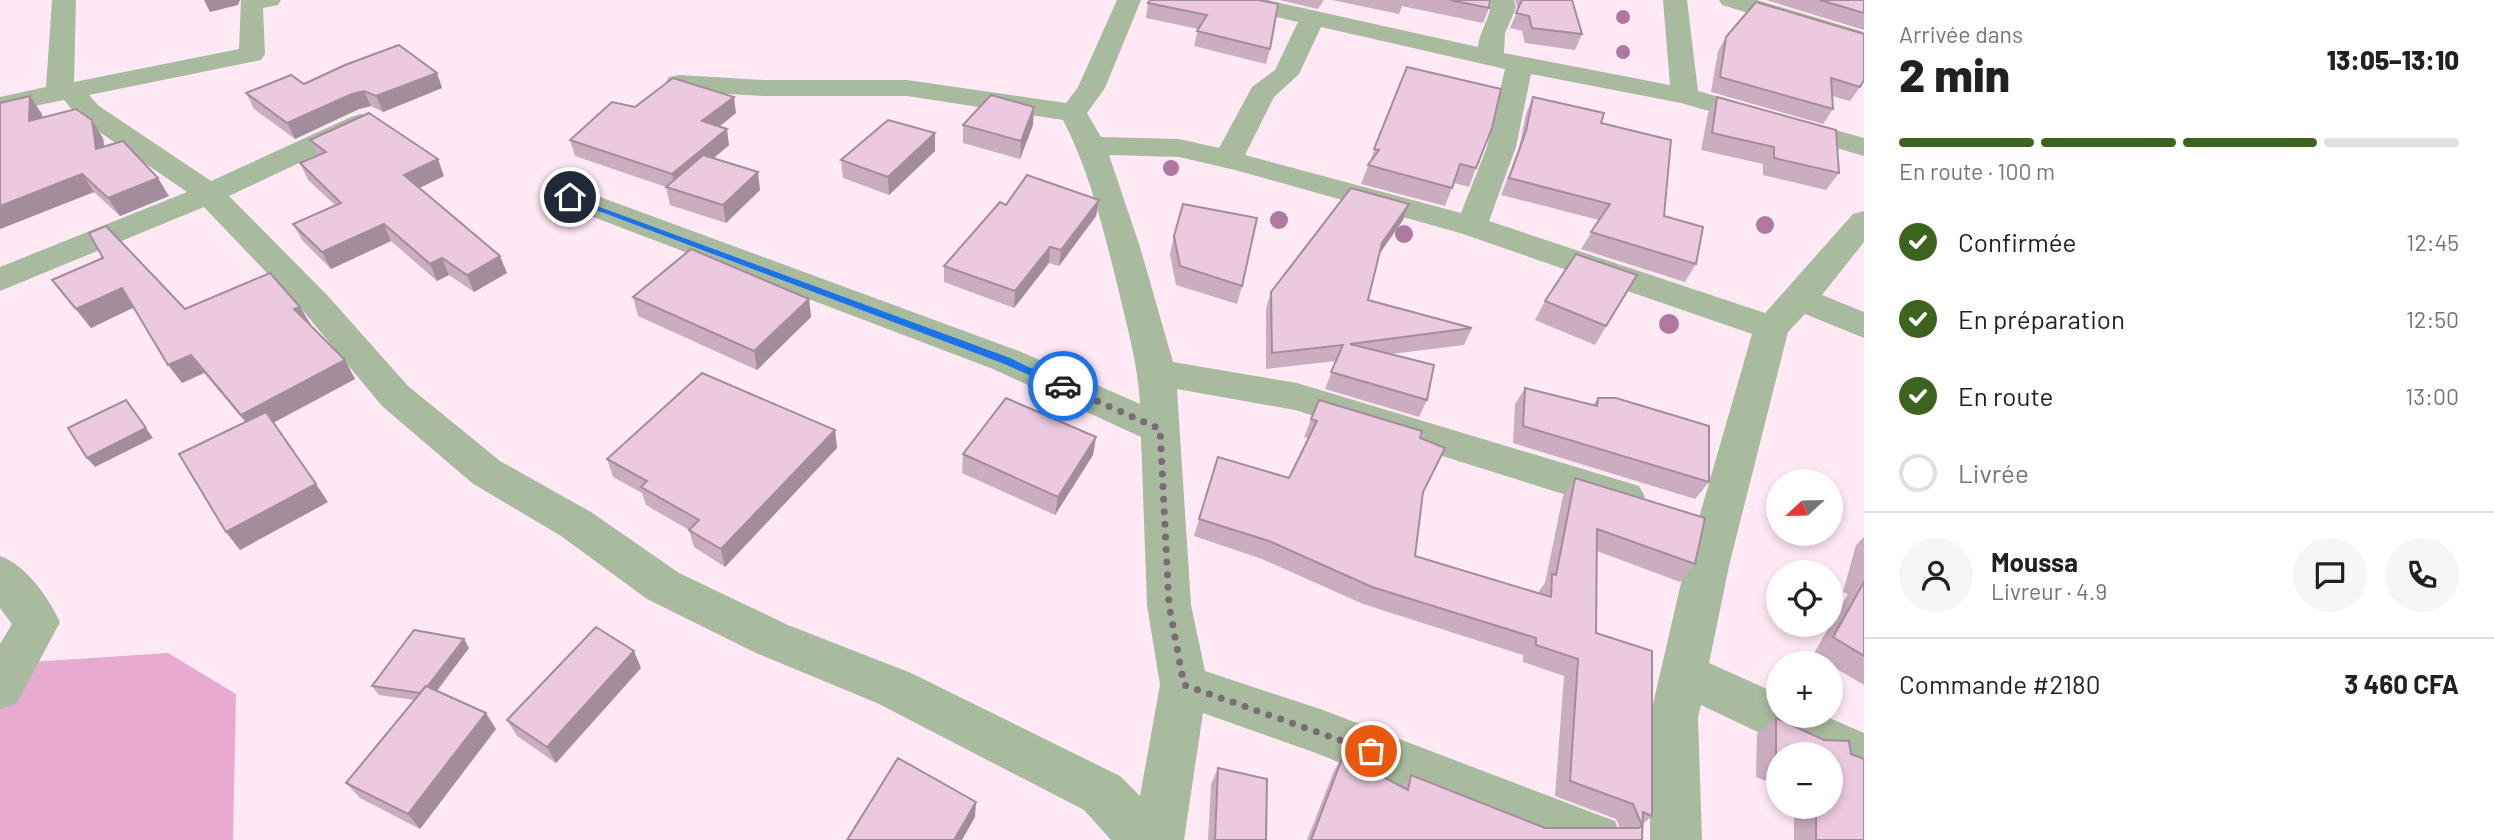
<!DOCTYPE html>
<html lang="fr">
<meta charset="utf-8">
<style>
body{margin:0;font-family:Barlow,sans-serif;background:#f6f6f6;color:#202124;height:100vh;display:flex;flex-direction:column;font-size:26px;white-space:nowrap}
*{box-sizing:border-box;margin:0}
p{font-size:23px;color:#757577}
.icon{flex:none;width:38px;height:38px;fill:none;stroke:currentColor;stroke-width:2;stroke-linecap:round;stroke-linejoin:round}
.map{position:relative;flex:1;overflow:hidden}
.panel{display:flex;flex-direction:column;background:#fff;width:630px}
.panel>*{flex:none}
.needle{width:46px;rotate:248deg}
.controls{position:absolute;left:1766px;top:469px;display:grid;gap:14px}
.controls a{display:grid;place-items:center;width:77px;height:77px;border-radius:50%;background:#fff;box-shadow:0 4px 10px #0003;font-size:35px}
.pin{position:absolute;display:grid;place-items:center;width:60px;height:60px;color:#fff;margin:-30px;border:4px solid #fff;border-radius:50%;box-shadow:0 2px 7px #0007}
.courier{position:absolute;display:grid;place-items:center;width:70px;height:70px;margin:-35px;border:5px solid #1a73e8;border-radius:50%;background:#fff;color:#222;box-shadow:0 2px 9px #0007}
.headline em{font-style:normal;font-weight:800}
.headline div{display:flex;flex-direction:column-reverse}
.headline{display:flex;align-items:center;justify-content:space-between;height:119px;padding:0 35px}
h1{font-size:46px;font-weight:800;line-height:52px}
.bar{display:grid;grid-template-columns:repeat(4,1fr);gap:10px 7px;align-content:center;height:84px;padding:0 35px}
.bar i{height:9px;border-radius:5px;background:#e0e0e0}
.bar .current{background:#3d641f}
.bar p{grid-column:span 4}
.line{display:flex;align-items:center;gap:18px;padding:0 35px;border-top:2px solid #e0e0e0}
.line div{flex:1}
.round{display:grid;place-items:center;flex:none;width:74px;height:74px;border-radius:37px;background:#f6f6f6}
ol{padding:0 35px;list-style:none}
li{display:flex;align-items:center;gap:21px;height:77px}
li p{margin-inline-start:auto}
li .icon{padding:7px;border-radius:50%;background:#3d641f;color:#fff;stroke-width:4}
li:last-child{color:#757577}
li i{width:38px;height:38px;border:4px solid #e0e0e0;border-radius:50%}
main{display:flex;flex:1;min-height:0}
.map>svg:first-child{display:block}
</style>
<main>
<div class="map">
<svg width="1864" height="840" viewBox="0 0 1864 840">
<rect width="100%" height="100%" fill="#fee9f5"/>
<polygon fill="#e9aad2" points="168,653 236,694 233,840 0,840 0,664"/>
<g fill="none" stroke-linecap="round" stroke-linejoin="round">
<g fill="#a9bb9e" fill-rule="evenodd">
<path d="M52,0H76L74,82L239,49L241,0H281L278,5L263,8L265,54L261,60L89,95L99,106L211,181L351,117L361,114L371,117L375,123L371,129L229,196L328,296L408,386L500,461L591,512L679,573L788,625L911,673L1120,776L1140,796L1160,685L1147,605L1141,437L993,369L559,204L554,197L559,190L570,188L581,190L1019,351L1140,404C1138,364 1127,327 1118,288C1104,232 1090,172 1063,120L907,96H763L679,91L669,89L665,83L669,77L679,75L763,80H907L1066,103L1078,87L1117,0H1141L1105,88L1087,113L1101,137L1179,139L1219,148L1252,87L1275,70L1298,22L1225,5L1222,0H1267L1478,47C1479,31 1493,15 1490,0H1514L1516,8L1505,33L1504,53L1670,85L1663,0H1687L1698,91L1864,138V156L1681,103L1531,74L1516,147L1489,221L1765,313L1853,214L1864,211V242L1822,295L1864,312V338L1805,314L1788,332L1729,566L1709,663L1778,694V716H1825L1864,733V782L1830,767V754H1804L1701,705L1698,717L1702,840H1650V717L1685,566L1752,334L1460,233L1235,170L1179,157L1109,155L1140,247L1173,362L1297,383L1639,486L1645,497L1639,508L1624,513L1295,410L1177,389L1191,605L1205,671L1323,710L1596,814L1615,821L1622,840H1531L1316,753L1203,713L1184,840H1111L1084,810L877,703L756,653L647,599L561,536L472,483L382,406L304,312L204,207L0,291V267L187,192L79,118L64,100L0,113V97L46,87ZM1321,27L1505,69L1487,147L1461,213L1245,155L1274,97L1299,74Z"/>
<polygon points="1719,0 1757,0 1864,32 1864,48 1722,5"/>
<path d="M0,556C26,565 48,597 60,622L17,703L0,709V644L12,624L0,608Z"/>
</g>
</g>
<g fill="#af789f">
<circle cx="1623" cy="17" r="7"/>
<circle cx="1623" cy="52" r="7"/>
<circle cx="1171" cy="168" r="8"/>
<circle cx="1279" cy="220" r="9"/>
<circle cx="1765" cy="225" r="9"/>
<circle cx="1404" cy="234" r="9"/>
<circle cx="1669" cy="324" r="10"/>
</g>
<g fill="#caadbf">
<polygon points="1259,0 1270,49 1266,64 1194,46 1198,29 1146,18 1148,3"/>
<polygon points="1279,0 1324,0 1318,9"/>
<polygon points="1332,0 1490,0 1489,8 1483,23 1402,6 1399,14"/>
<polygon points="1515,0 1572,0 1582,34 1575,50 1525,43 1522,31 1510,28 1518,9"/>
<polygon points="1766,0 1864,0 1864,30"/>
<polygon points="1726,37 1860,87 1850,101 1832,96 1833,109 1823,124 1711,92 1718,51"/>
<polygon points="1407,67 1476,168 1469,187 1454,183 1445,206 1361,184"/>
<polygon points="437,73 442,88 383,112 371,106 359,109 295,139 254,109 246,93 304,84"/>
<polygon points="1533,97 1601,123 1664,216 1696,264 1685,282 1581,249 1599,220 1501,195 1519,148 1526,114"/>
<polygon points="1717,97 1839,173 1826,190 1763,175 1763,164 1701,150 1708,113"/>
<polygon points="635,107 736,113 719,127 729,145 714,158 760,190 726,223 670,205 666,187 575,156 570,140"/>
<polygon points="42,114 42,118 103,138 104,146 169,196 120,216 94,192 0,229"/>
<polygon points="963,125 1033,125 1020,159 963,143"/>
<polygon points="935,133 935,151 889,195 843,178 841,160"/>
<polygon points="310,140 444,176 419,188 507,273 474,292 449,275 437,281 391,241 331,269 302,240 293,224 335,205 308,180 300,163 318,156"/>
<polygon points="1099,200 1096,216 1059,266 1049,263 1014,308 944,282 944,266 1006,205"/>
<polygon points="1409,204 1403,220 1379,254 1368,300 1472,328 1464,345 1391,354 1427,400 1419,417 1325,389 1336,361 1266,369 1266,308 1271,292"/>
<polygon points="1174,236 1242,286 1237,304 1176,285 1170,254"/>
<polygon points="1637,275 1595,345 1535,320 1545,301"/>
<polygon points="52,280 185,309 300,307 311,325 345,360 355,379 273,423 328,502 240,550 226,532 245,422 204,373 182,383 133,307 91,328"/>
<polygon points="633,297 809,299 811,317 757,370 638,316"/>
<polygon points="1525,388 1593,405 1598,398 1709,482 1695,499 1513,443 1515,404"/>
<polygon points="1311,419 1420,438 1423,492 1415,556 1539,594 1539,591 1545,583 1563,496 1575,478 1695,564 1680,582 1597,551 1596,633 1652,816 1643,824 1642,840 1307,840 1334,771 1343,756 1402,787 1411,775 1545,828 1620,828 1616,819 1555,796 1564,676 1523,662 1523,655 1363,604 1262,559 1194,536 1218,457 1289,478 1308,438 1304,437"/>
<polygon points="835,430 837,448 725,567 694,547 689,530 646,505 642,493 613,477 607,459"/>
<polygon points="1096,437 1093,455 1055,515 962,473 963,454"/>
<polygon points="1864,537 1864,685 1830,665 1830,663 1827,663 1813,655 1848,594 1843,592 1856,545"/>
<polygon points="469,648 437,691 496,729 420,829 360,798 346,783 414,700 379,695 372,686"/>
<polygon points="641,668 556,763 517,736 507,720"/>
<polygon points="1776,718 1851,754 1864,840 1794,840 1794,807 1830,807 1830,754 1778,754 1778,786 1756,777 1757,734"/>
<polygon points="1218,768 1266,840 1208,840 1211,784"/>
</g>
<g fill="#a48d9b">
<polygon points="204,0 240,0 238,5 210,12"/>
<polygon points="437,73 442,88 383,112 376,96"/>
<polygon points="364,91 371,106 359,109 295,139 287,123 352,94"/>
<polygon points="30,96 42,114 41,138 29,121"/>
<polygon points="734,97 736,113 705,138 702,121"/>
<polygon points="1034,107 1033,125 1020,159 1021,141"/>
<polygon points="92,120 103,138 107,167 96,149"/>
<polygon points="727,129 729,145 676,190 672,174"/>
<polygon points="935,133 935,151 889,195 888,177"/>
<polygon points="438,159 444,176 411,192 404,175"/>
<polygon points="758,172 760,190 726,223 723,205"/>
<polygon points="82,174 94,192 0,229 0,206"/>
<polygon points="158,178 169,196 120,216 108,198"/>
<polygon points="1099,200 1096,216 1059,266 1061,250"/>
<polygon points="1409,204 1403,220 1376,259 1382,243"/>
<polygon points="384,224 391,241 331,269 322,252"/>
<polygon points="1050,247 1049,263 1014,308 1015,291"/>
<polygon points="500,256 507,273 474,292 467,275"/>
<polygon points="442,258 449,275 437,281 430,264"/>
<polygon points="122,288 135,307 91,328 76,309"/>
<polygon points="809,299 811,317 757,370 754,351"/>
<polygon points="300,307 311,325 294,309"/>
<polygon points="191,355 204,373 182,383 168,365"/>
<polygon points="345,360 355,379 254,433 241,415"/>
<polygon points="126,400 153,438 95,467 87,458"/>
<polygon points="835,430 837,448 725,567 721,549"/>
<polygon points="1096,437 1093,455 1055,515 1058,497"/>
<polygon points="316,484 328,502 240,550 226,532"/>
<polygon points="464,639 469,648 428,702 422,693"/>
<polygon points="634,651 641,668 556,763 547,747"/>
<polygon points="486,713 496,729 420,829 408,814"/>
<polygon points="976,802 975,817 962,840 954,840"/>
</g>
<g fill="#ebc9de" stroke="#a48d9b" stroke-width="2">
<polygon points="1150,0 1259,0 1278,4 1270,49 1197,31 1207,15 1148,3"/>
<polygon points="1450,0 1490,0 1489,8"/>
<polygon points="1522,0 1572,0 1582,34 1532,28 1529,16 1516,13"/>
<polygon points="1820,0 1864,0 1864,13"/>
<polygon points="1756,2 1864,34 1864,80 1860,87 1831,78 1833,109 1720,77 1726,37"/>
<polygon points="399,45 437,73 376,96 364,91 352,94 287,123 246,93 291,75 304,84 345,65"/>
<polygon points="1407,67 1501,89 1492,128 1476,168 1460,164 1452,188 1368,165 1379,150 1374,149"/>
<polygon points="673,78 734,97 702,121 727,129 672,174 570,140 612,102 635,107"/>
<polygon points="991,95 1034,107 1021,141 963,125"/>
<polygon points="30,96 29,121 76,109 92,120 96,149 123,141 158,178 108,198 82,174 0,206 0,103"/>
<polygon points="1533,97 1604,113 1601,123 1671,140 1664,216 1703,227 1696,264 1591,232 1610,204 1509,178 1526,131"/>
<polygon points="1717,97 1836,130 1839,173 1774,158 1774,147 1712,133"/>
<polygon points="369,113 438,159 404,175 500,256 467,275 442,258 430,264 384,224 322,252 293,224 341,203 300,163 326,152 310,140"/>
<polygon points="888,120 935,133 888,177 841,160"/>
<polygon points="703,155 758,172 723,205 666,187"/>
<polygon points="1027,175 1099,200 1061,250 1050,247 1015,291 944,266 1000,202 1006,205"/>
<polygon points="1351,188 1409,204 1382,243 1368,300 1472,328 1350,344 1434,365 1427,400 1331,372 1343,345 1272,353 1271,292"/>
<polygon points="1183,204 1257,218 1242,286 1180,266 1174,236"/>
<polygon points="106,226 185,309 270,273 300,307 294,309 345,360 241,415 191,355 168,365 122,288 76,309 52,280 103,258 89,233"/>
<polygon points="691,249 809,299 754,351 633,297"/>
<polygon points="1576,254 1637,275 1606,326 1545,301"/>
<polygon points="702,373 835,430 721,549 689,530 699,520 641,487 647,481 607,459"/>
<polygon points="1525,388 1597,406 1598,398 1616,398 1709,426 1709,482 1523,426"/>
<polygon points="1006,398 1096,437 1058,497 963,454"/>
<polygon points="126,400 146,428 87,458 68,428"/>
<polygon points="1319,400 1422,431 1420,438 1445,448 1423,492 1415,556 1551,597 1552,574 1556,575 1575,478 1705,518 1695,564 1597,529 1596,633 1652,651 1652,816 1643,812 1642,840 1311,840 1343,756 1408,790 1411,775 1545,828 1639,828 1642,825 1633,804 1570,781 1578,659 1536,645 1536,638 1372,587 1269,541 1199,519 1218,457 1289,478 1317,421 1311,419"/>
<polygon points="266,412 316,484 226,532 179,454"/>
<polygon points="1864,582 1864,656 1833,637"/>
<polygon points="596,627 634,651 547,747 507,720"/>
<polygon points="414,630 464,639 427,687 426,686 420,693 372,686"/>
<polygon points="426,686 486,713 408,814 346,783"/>
<polygon points="1776,718 1824,740 1849,741 1851,754 1864,759 1864,840 1816,840 1816,807 1830,807 1830,754 1778,754 1778,762 1776,761"/>
<polygon points="898,758 976,802 954,840 847,840"/>
<polygon points="1218,768 1267,779 1266,840 1215,840"/>
</g>
<polygon fill="#1a73e8" points="567,195 1010,358 1068,386 1059,388 1002,363 567,199"/>
<g fill="none" stroke-linecap="round" stroke-linejoin="round">
<polyline stroke="#7a6b74" stroke-width="7" stroke-dasharray="0 12.6" points="1063,386 1160,429 1169,605 1184,685 1371,751"/>
</g>
</svg>
<div class="controls">
<a><svg class="needle" viewBox="-14 -14 28 28"><path d="M0-13l5 13h-10z" fill="#e53935"/><path d="M0 13l5-13h-10z" fill="#757577"/></svg></a>
<a><svg class="icon" aria-label="locate" viewBox="0 0 24 24"><circle cx="12" cy="12" r="6"/><path d="M12 2v4M12 18v4M2 12h4M18 12h4"/></svg></a>
<a>+</a>
<a>−</a>
</div>
<div class="pin" style="left:1371px;top:751px;background:#ea580c"><svg class="icon" aria-label="bag" viewBox="0 0 24 24"><path d="M5 8h14l-1 12H6zM9 8a3 3 0 0 1 6 0"/></svg></div>
<div class="pin" style="left:570px;top:197px;background:#1f2937"><svg class="icon" aria-label="home" viewBox="0 0 24 24"><path d="M3 11l9-7 9 7M6 9v11h12V9"/></svg></div>
<div class="courier" style="left:1063px;top:386px"><svg class="icon" aria-label="car" viewBox="0 0 24 24"><path d="M5 17H2v-5l4-1 3-4h7l3 4 3 1v5h-3M9 17h6M6 11h13"/><circle cx="7" cy="17" r="2"/><circle cx="17" cy="17" r="2"/></svg></div>
</div>
<section class="panel">
<div class="headline"><div><h1>2 min</h1><p>Arrivée dans</p></div><em>13:05–13:10</em></div>
<div class="bar"><i class="current"></i><i class="current"></i><i class="current"></i><i></i><p>En route · 100 m</p></div>
<ol>
<li><svg class="icon" aria-label="check" viewBox="0 0 24 24"><path d="M5 12l5 5 9-10"/></svg>Confirmée<p>12:45</p></li>
<li><svg class="icon" aria-label="check" viewBox="0 0 24 24"><path d="M5 12l5 5 9-10"/></svg>En préparation<p>12:50</p></li>
<li><svg class="icon" aria-label="check" viewBox="0 0 24 24"><path d="M5 12l5 5 9-10"/></svg>En route<p>13:00</p></li>
<li><i></i>Livrée</li>
</ol>
<div class="line" style="height:126px"><a class="round"><svg class="icon" aria-label="person" viewBox="0 0 24 24"><circle cx="12" cy="8" r="4"/><path d="M4 21q1-7 8-7t8 7"/></svg></a><div><b>Moussa</b><p>Livreur · 4.9</p></div><a class="round"><svg class="icon" aria-label="chat" viewBox="0 0 24 24"><path d="M4 5h16v11H9l-5 4z"/></svg></a><a class="round"><svg class="icon" aria-label="phone" viewBox="0 0 24 24"><path d="M5 4h4l2 5-3 2q2 4 5 5l2-3 5 2v4C11 20 4 13 5 4z"/></svg></a></div>
<div class="line" style="height:91px"><div>Commande #2180</div><b>3 460 CFA</b></div>
</section>
</main>
